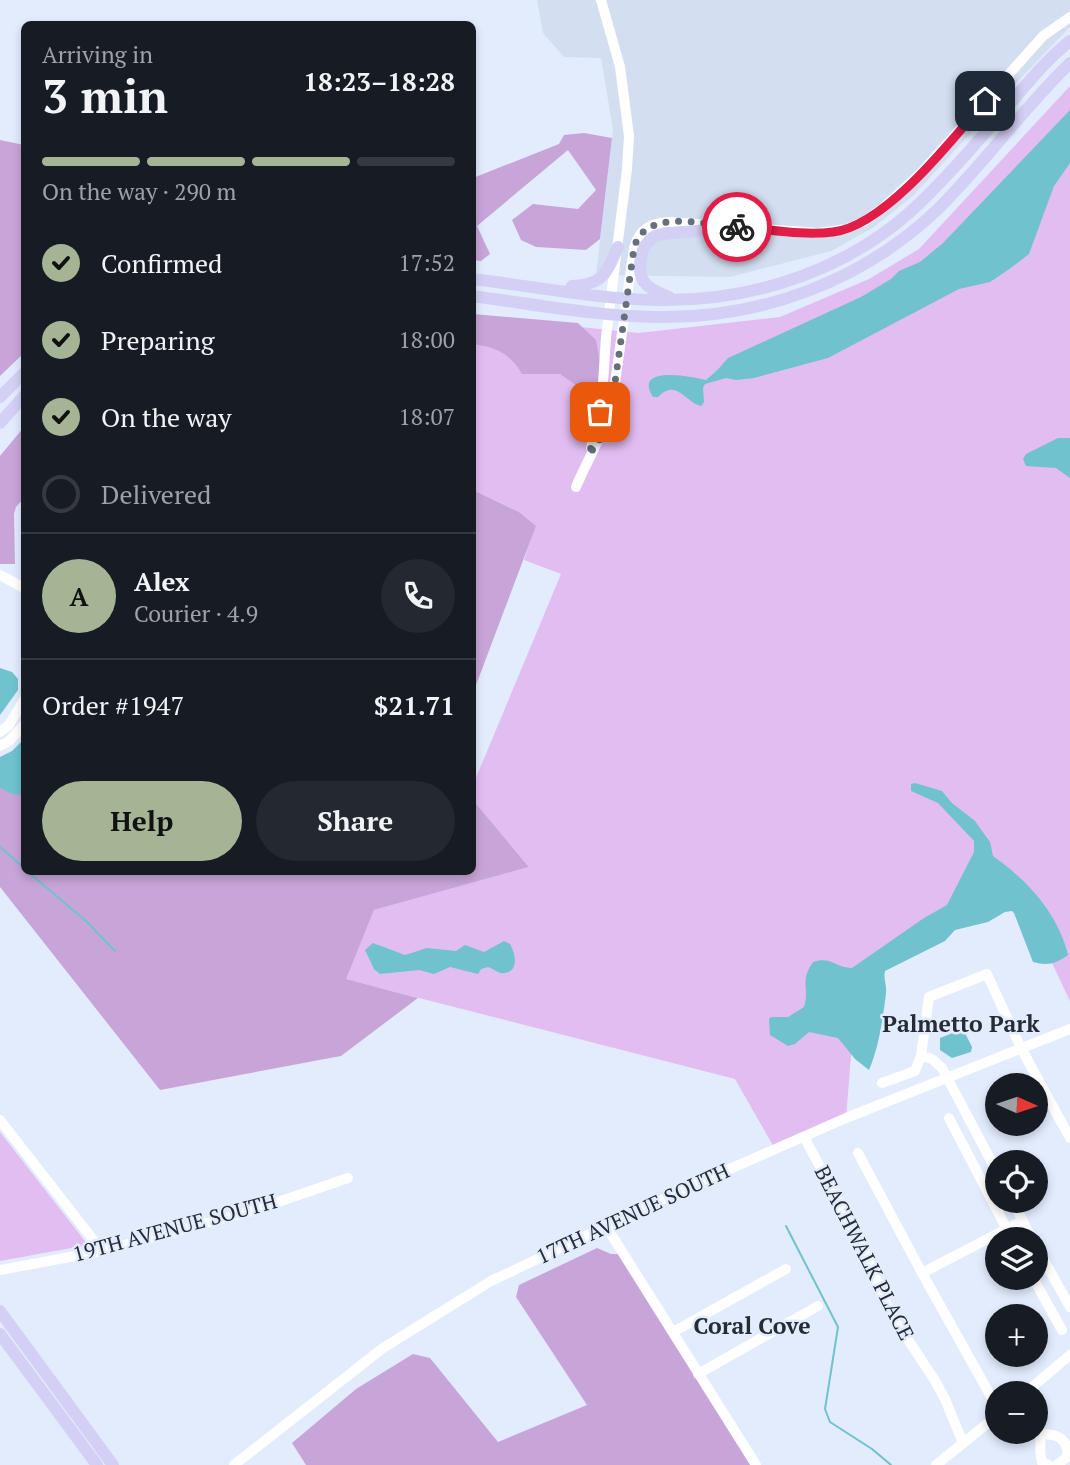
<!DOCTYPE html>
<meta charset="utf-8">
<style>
body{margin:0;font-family:"PT Serif",serif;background:#242831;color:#f1f3f6;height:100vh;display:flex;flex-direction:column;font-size:26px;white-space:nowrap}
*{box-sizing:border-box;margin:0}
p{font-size:23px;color:#9ea1a6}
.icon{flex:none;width:38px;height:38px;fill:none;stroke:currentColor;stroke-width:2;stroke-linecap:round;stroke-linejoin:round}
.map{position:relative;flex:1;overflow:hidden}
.side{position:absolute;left:21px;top:21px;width:455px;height:854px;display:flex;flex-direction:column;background:#171b24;border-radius:10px;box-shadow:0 4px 10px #0003}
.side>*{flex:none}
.needle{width:46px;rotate:93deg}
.fabs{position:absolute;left:985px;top:1073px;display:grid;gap:14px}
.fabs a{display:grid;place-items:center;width:63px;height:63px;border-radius:50%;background:#171b24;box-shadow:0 4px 10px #0003;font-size:35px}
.pin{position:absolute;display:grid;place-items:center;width:60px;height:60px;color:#fff;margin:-30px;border-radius:14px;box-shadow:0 4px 10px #0006}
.courier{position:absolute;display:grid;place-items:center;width:70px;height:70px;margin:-35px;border:5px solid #e11d48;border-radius:50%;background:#fff;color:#222;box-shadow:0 2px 9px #0007}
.summary em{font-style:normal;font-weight:600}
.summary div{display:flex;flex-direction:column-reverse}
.summary{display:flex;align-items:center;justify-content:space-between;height:119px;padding:0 21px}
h1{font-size:46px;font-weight:600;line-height:52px}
.bar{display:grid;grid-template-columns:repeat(4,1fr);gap:10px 7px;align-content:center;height:84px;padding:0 21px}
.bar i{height:9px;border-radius:5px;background:#363941}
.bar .selected{background:#a5b494}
.bar p{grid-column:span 4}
.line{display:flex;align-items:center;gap:18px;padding:0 21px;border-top:2px solid #363941}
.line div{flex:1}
.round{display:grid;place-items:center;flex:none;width:74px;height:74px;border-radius:37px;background:#242831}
ol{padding:0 21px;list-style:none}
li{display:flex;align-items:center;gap:21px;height:77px}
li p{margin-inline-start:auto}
li .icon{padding:7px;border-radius:50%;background:#a5b494;color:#111;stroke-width:4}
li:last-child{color:#9ea1a6}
li i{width:38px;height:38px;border:4px solid #363941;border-radius:50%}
.button{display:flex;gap:14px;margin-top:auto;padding:14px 21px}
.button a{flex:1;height:80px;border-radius:42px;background:#a5b494;color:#111;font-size:28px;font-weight:600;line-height:80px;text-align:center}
.button a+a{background:#242831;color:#f1f3f6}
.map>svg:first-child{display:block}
</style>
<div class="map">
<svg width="1070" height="1465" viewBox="0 0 1070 1465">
<rect width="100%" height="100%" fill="#e3ecfd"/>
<polygon fill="#d3def1" points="537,0 1070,0 1070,27 1016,83 914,195 874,227 831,251 730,277 596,275 613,130 601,58 564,57 543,33"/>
<g fill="#e2bdf2">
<polygon points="1070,86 1070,1001 1017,889 858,969 846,1118 775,1149 735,1079 345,979 374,910 529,867 473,800 473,785 561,574 524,560 535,526 519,512 473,490 473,316 639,333 780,317 869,279 919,249"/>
<polygon points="0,1132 88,1245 0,1261"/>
</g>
<g fill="#c8a5d9">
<polygon points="584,133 612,138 600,239 586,250 536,247 521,240 512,220 533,204 578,209 596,190 568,150 477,226 490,254 481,261 473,260 473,178 559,144 564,135"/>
<polygon points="0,140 24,145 24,353 0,376"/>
<path d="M473,314L578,323L596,340L600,362L598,396L580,388L560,374H522C510,353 495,347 473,344Z"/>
<polygon points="24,427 24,498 16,507 14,514 15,564 0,564 0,456"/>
<polygon points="473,490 519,512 536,526 473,693"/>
<polygon points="0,786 24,793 24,872 472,872 473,800 529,867 374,910 346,979 418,998 341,1056 160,1090 0,887"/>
<polygon points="597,1248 611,1254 623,1254 754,1462 750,1465 306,1465 292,1443 356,1389 413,1354 430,1358 498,1442 587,1405 516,1297 519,1285"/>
</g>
<g fill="#70c2cf">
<path d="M1070,110V163L1054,186L1029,254L1008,270L990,282L959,289L828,358L754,378L736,380L726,378L705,384L703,388L704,402L701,406C685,402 676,378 658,397H653C632,364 694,377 706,380C715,373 721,366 728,358L861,297L891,279L899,271L920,262L943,243Z"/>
<polygon points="1058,438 1070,438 1070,478 1056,468 1026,466 1023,459 1026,454"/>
<polygon points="0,668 12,672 18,679 18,690 0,715"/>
<path d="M24,739V794C15,796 7,793 0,787V757L12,751Z"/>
<path d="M915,783L942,791L952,803L975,821L990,842L993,856C1027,880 1058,913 1068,955C1055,964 1048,966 1033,962L1014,913L1012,911L1005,912L988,922L955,930L945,941L885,971C883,979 887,985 886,993C883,1018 879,1047 869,1070L855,1059L838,1038L809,1032L795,1044L788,1046L770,1035L769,1019L771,1017H788L804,1007C810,988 799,982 813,962C832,956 835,968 852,968L924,918L947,905L974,852V841L938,803L911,791V784Z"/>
<path d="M504,941L510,944C515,953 520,971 504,973C499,974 494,969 488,967L481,969L478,974L450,967L434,974L419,970L380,974L374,969L365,950L373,943L405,955L427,948L456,951L465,945L484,952Z"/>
<polygon points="963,1029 972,1047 971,1052 952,1058 940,1050 940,1038"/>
</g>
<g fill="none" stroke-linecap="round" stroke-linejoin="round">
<g stroke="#70c2cf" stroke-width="2">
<polyline points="0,847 24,868"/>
<polyline points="28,872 86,921 115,951"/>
<polyline points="786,1226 838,1327 825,1409 830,1422 872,1449 891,1465"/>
</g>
<g stroke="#fff" stroke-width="10">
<polyline points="591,448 602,399 606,337 627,169 629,136 620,67 601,0"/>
<path d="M576,487C587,461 601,437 611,411L634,248C639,229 650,223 669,222L819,233L846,229L865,221L884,207L920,174L1043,36L1070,17"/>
<polyline points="0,575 24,588"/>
<polyline points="0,732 9,725 24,700"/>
<polyline points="0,746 9,741 24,725"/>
<polyline points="921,1056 932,1059 942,1068 998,1174"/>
<polyline points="882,1083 915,1071 921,1056 929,997 987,974 1021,1048 1070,1138"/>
<polyline points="949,1118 1012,1239"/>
<polyline points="0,1120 102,1251"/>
<polyline points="804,1137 860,1241 891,1314 934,1379 945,1399 963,1443"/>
<polyline points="858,1153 922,1273"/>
<polyline points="1012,1200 1032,1239"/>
<polyline points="606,1226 756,1465"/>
<polyline points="1036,1246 1070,1307"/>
<polyline points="0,1270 102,1251 255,1210 348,1178"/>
<polyline points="1033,1278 1062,1330"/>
<polyline points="673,1332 786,1269"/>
<polyline points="698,1374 818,1306"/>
<polyline points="1025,1393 1070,1355"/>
<polyline points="998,1409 922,1273 1022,1221"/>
<path d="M1036,1425C1045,1440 1037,1446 1042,1462L1049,1465"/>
<path d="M1042,1434C1058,1434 1069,1439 1067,1457L1057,1465"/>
<polyline points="234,1465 383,1348 491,1281 691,1186 846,1118 1070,1029"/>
<polyline points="936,1465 998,1415"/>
</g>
<g stroke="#d4d0f5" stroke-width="12">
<path d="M472,279C533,286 595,299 657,300C756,302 856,268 926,197C955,168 982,137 1008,106C1027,84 1046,60 1070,41"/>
<path d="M572,286C604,284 606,274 618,247"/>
<path d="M472,296C533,304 596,316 657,317C761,319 863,281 938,209C985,163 1023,108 1070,63"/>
<path d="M669,297C652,290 639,285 640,265C642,228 669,234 697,231C705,230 714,228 723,226"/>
<polyline points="0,397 24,373"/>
<polyline points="0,423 24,396"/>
<polyline points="0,1311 113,1465"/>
<polyline points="0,1334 97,1465"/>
</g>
</g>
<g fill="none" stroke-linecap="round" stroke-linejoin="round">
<path stroke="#686f7c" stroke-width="7" stroke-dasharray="0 12.6" d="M600,412L589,455L602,436L611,411L634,248C645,207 704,225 737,227"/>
<path stroke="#e11d48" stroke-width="9" d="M737,227C768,229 802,236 833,232C885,226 952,140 985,101"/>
</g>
<g text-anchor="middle" stroke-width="5" stroke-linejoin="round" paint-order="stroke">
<g font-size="21" fill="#262c36" stroke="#e3ecfd">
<text transform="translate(633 1214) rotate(-25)" y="7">17TH AVENUE SOUTH</text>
<text transform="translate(175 1228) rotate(-15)" y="7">19TH AVENUE SOUTH</text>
<text transform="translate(864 1253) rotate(63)" y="7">BEACHWALK PLACE</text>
</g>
<g font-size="23" font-weight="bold" fill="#262c36" stroke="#e3ecfd">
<text x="961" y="1032">Palmetto Park</text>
<text x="752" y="1334">Coral Cove</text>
</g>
</g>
</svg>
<div class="fabs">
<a><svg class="needle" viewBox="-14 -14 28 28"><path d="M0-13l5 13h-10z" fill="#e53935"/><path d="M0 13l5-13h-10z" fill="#9ea1a6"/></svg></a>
<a><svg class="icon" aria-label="locate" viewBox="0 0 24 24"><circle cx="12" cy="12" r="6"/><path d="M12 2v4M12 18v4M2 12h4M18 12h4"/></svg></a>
<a><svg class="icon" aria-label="layers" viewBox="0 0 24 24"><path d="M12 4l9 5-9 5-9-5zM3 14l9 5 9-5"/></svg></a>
<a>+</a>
<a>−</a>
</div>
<div class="pin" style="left:600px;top:412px;background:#ea580c"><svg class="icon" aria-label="bag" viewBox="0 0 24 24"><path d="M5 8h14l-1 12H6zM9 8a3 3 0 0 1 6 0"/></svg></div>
<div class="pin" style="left:985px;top:101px;background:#1f2937"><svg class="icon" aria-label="home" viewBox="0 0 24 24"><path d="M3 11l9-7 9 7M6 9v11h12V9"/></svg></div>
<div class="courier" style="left:737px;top:227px"><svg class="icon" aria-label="bike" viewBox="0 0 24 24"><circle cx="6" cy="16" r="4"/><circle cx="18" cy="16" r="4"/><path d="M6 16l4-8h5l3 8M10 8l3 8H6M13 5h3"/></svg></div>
<section class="side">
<div class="summary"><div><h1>3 min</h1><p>Arriving in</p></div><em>18:23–18:28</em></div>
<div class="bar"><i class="selected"></i><i class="selected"></i><i class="selected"></i><i></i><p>On the way · 290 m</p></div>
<ol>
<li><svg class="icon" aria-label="check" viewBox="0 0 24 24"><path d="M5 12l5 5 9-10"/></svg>Confirmed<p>17:52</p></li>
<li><svg class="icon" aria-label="check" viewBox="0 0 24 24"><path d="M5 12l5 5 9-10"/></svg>Preparing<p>18:00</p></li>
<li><svg class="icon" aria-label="check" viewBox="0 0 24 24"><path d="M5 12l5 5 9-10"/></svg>On the way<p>18:07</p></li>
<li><i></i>Delivered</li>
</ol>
<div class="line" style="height:126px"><b class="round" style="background:#a5b494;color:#111">A</b><div><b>Alex</b><p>Courier · 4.9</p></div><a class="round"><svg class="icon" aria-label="phone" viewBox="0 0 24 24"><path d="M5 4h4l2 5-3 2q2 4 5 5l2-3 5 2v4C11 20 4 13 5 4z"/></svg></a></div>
<div class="line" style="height:91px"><div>Order #1947</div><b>$21.71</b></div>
<div class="button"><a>Help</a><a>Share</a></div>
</section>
</div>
